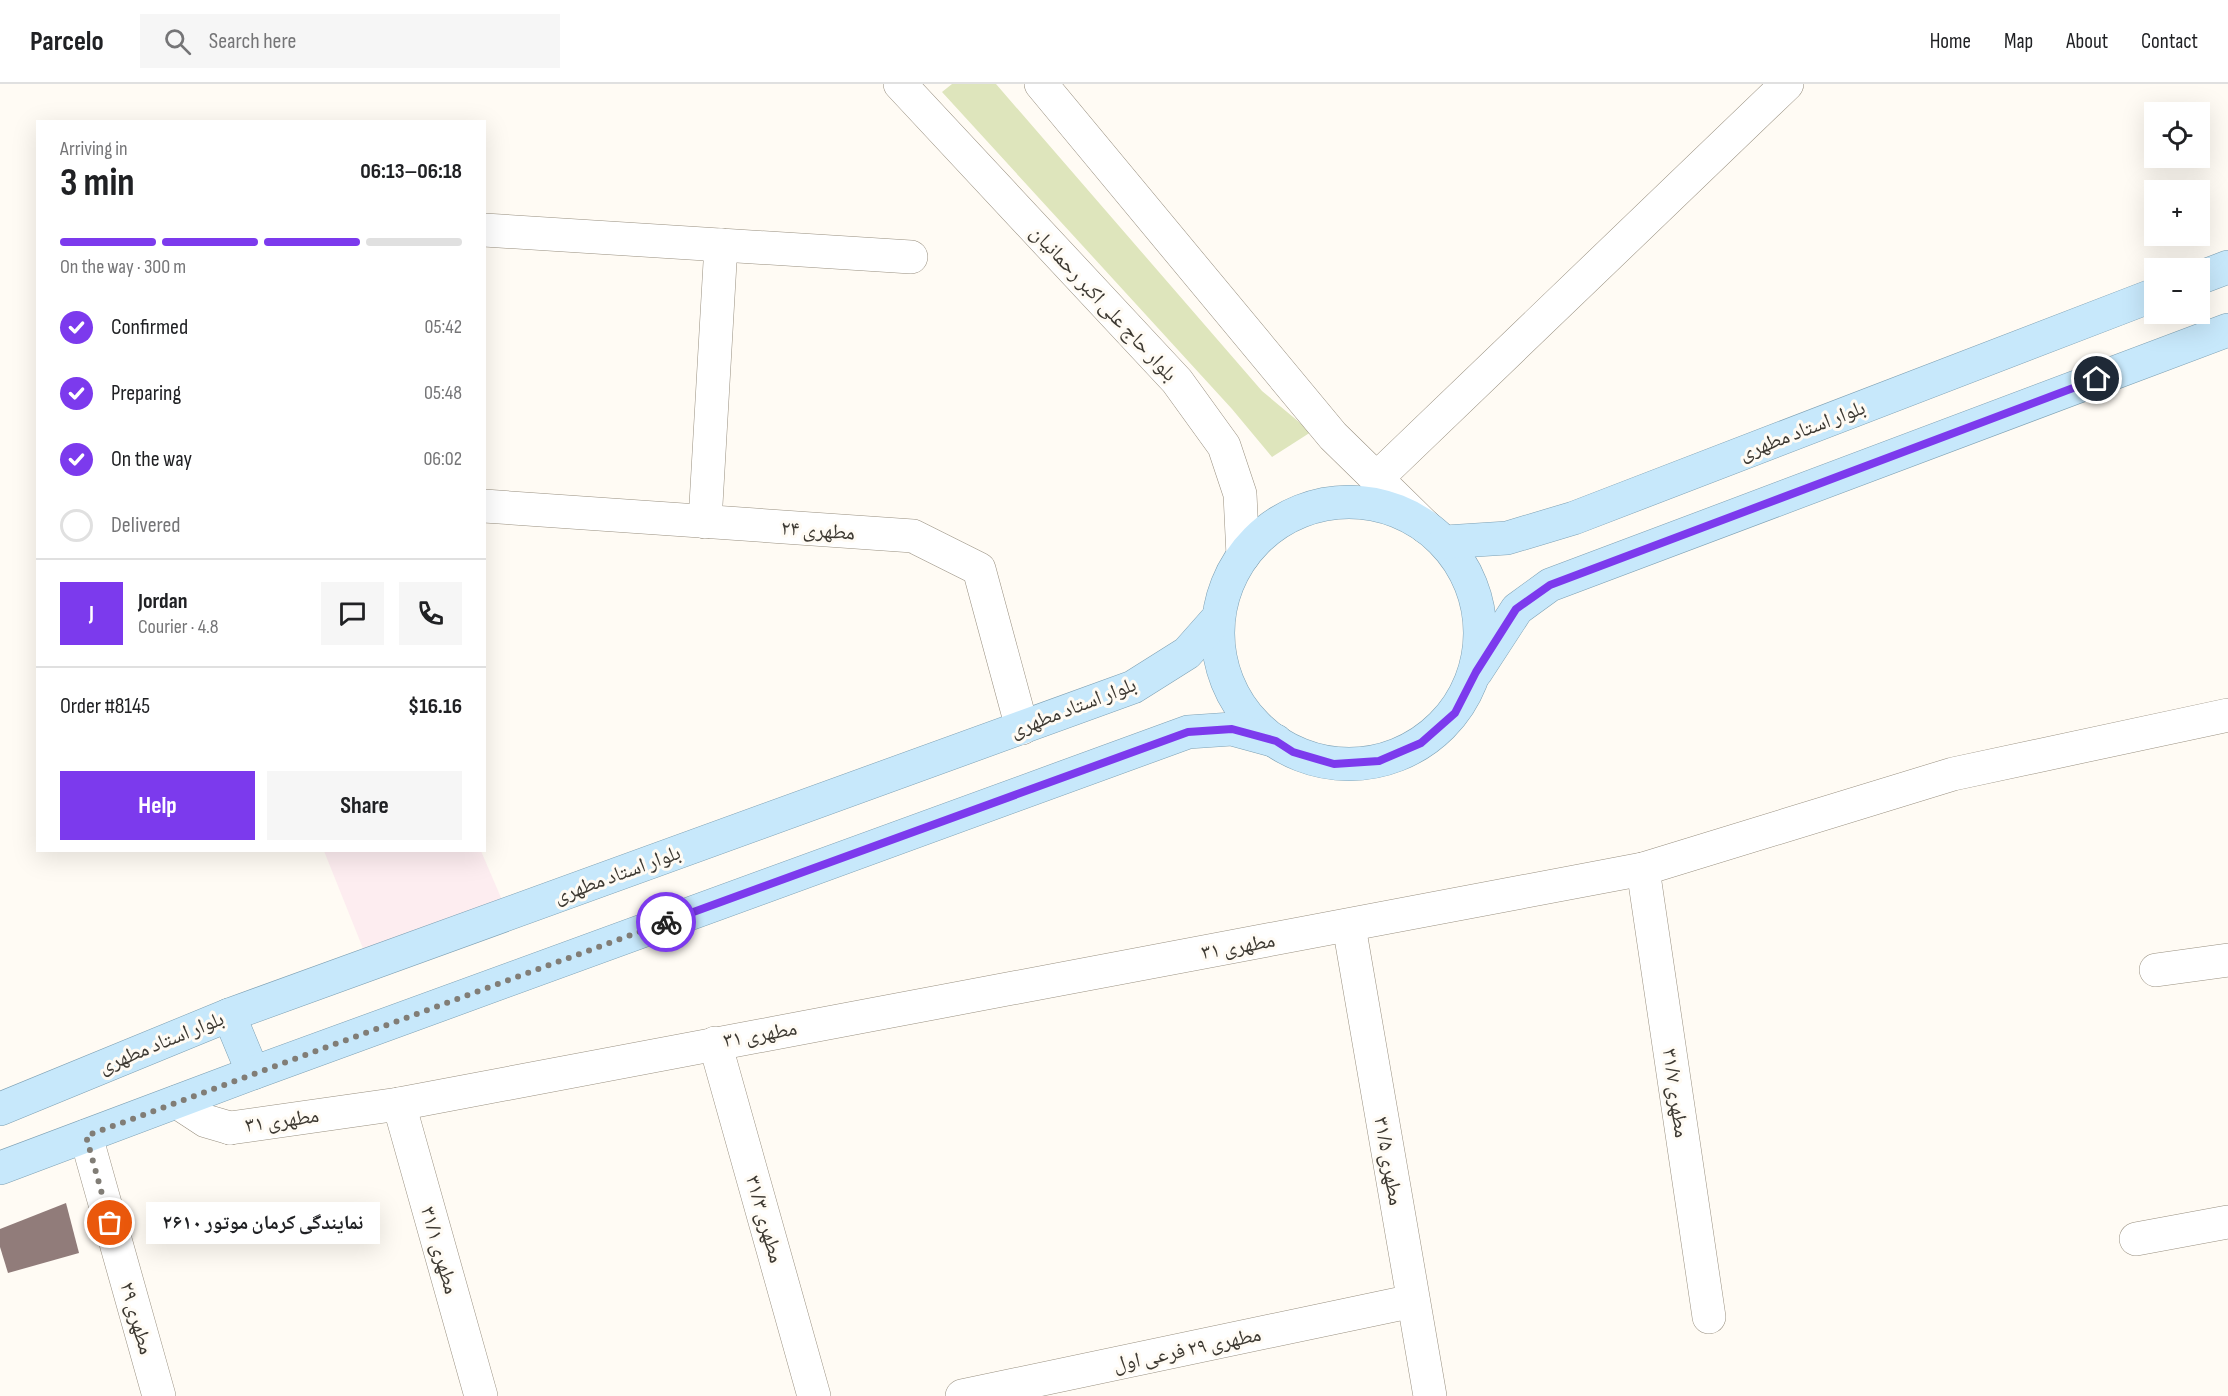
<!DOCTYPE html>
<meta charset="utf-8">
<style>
body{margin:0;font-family:"Sofia Sans Condensed","Noto Naskh Arabic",sans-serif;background:#f6f6f6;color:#202124;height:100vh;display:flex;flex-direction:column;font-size:22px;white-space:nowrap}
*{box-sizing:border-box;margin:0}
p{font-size:20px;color:#757577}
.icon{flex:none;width:33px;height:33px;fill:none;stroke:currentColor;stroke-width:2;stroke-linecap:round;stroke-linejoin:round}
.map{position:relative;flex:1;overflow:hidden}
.drawer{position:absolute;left:36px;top:36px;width:450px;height:732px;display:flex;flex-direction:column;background:#fff;border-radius:0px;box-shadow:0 6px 24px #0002}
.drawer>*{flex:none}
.fabs{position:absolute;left:2144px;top:18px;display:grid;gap:12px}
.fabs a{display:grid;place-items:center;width:66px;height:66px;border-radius:0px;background:#fff;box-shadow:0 6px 24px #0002;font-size:30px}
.pin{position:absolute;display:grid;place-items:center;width:51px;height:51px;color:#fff;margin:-26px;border:3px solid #fff;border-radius:50%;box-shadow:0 2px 6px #0007}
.courier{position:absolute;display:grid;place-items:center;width:60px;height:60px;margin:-30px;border:4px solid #7c3aed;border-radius:50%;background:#fff;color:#222;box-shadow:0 2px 8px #0007}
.bubble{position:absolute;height:42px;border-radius:0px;background:#fff;box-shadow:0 6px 24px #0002;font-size:20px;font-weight:700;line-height:42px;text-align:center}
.summary em{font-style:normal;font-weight:700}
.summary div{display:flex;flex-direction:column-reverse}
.summary{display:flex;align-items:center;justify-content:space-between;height:102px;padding:0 24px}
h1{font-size:39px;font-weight:700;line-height:45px}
.bar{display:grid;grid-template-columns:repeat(4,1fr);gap:9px 6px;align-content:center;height:72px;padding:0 24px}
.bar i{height:8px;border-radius:4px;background:#e0e0e0}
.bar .selected{background:#7c3aed}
.bar p{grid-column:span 4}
.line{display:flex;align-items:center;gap:15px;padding:0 24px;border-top:2px solid #e0e0e0}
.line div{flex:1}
.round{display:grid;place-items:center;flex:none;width:63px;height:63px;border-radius:0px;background:#f6f6f6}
ol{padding:0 24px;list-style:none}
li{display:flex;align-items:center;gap:18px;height:66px}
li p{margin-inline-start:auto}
li .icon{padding:6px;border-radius:50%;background:#7c3aed;color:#fff;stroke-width:4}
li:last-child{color:#757577}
li i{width:33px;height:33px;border:3px solid #e0e0e0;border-radius:50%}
.button{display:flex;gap:12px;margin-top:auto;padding:12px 24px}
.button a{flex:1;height:69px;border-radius:0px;background:#7c3aed;color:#fff;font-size:24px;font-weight:700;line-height:69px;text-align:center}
.button a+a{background:#f6f6f6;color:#202124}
header{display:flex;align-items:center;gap:36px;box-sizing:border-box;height:84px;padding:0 30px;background:#fff;border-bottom:2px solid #e0e0e0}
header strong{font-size:28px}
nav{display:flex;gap:33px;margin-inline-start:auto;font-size:21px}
.search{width:420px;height:54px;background:#f6f6f6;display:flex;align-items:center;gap:15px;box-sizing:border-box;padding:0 21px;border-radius:0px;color:#757577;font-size:22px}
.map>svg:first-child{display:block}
</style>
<header>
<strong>Parcelo</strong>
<div class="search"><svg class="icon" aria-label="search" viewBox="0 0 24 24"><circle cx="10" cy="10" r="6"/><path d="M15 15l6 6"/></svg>Search here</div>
<nav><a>Home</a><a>Map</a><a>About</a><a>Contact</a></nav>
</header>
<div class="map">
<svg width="2228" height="1312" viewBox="0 0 2228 1312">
<rect width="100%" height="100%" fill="#fffbf4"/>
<polygon fill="#fdedf0" points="324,767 481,767 502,816 364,867"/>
<polygon fill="#dee5bc" points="952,0 996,0 1262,307 1311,348 1272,373 1232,325 942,8"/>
<polygon fill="#917c7a" points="66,1119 79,1169 8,1189 0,1163 0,1145"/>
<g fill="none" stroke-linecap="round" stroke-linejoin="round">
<g stroke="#999080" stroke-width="34">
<g id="street">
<polyline points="484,146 911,173"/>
<polyline points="484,422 913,452 979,485 1022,644"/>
<polyline points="705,438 721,161"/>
<polyline points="1643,785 1709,1233"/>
<polyline points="1349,842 1430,1312"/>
<polyline points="2156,886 2228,876"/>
<polyline points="715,959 814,1312"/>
<polyline points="399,1020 481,1312"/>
<polyline points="230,1044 399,1020 1643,785 1953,690 2228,631"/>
<polyline points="86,1052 159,1312"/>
<polyline points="2136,1155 2228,1138"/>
<polyline points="962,1312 1413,1217"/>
</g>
</g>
<g stroke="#999080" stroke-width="34">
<g id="secondary">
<polyline points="900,0 1177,297 1224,362 1240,410 1243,472"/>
<polyline points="1041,0 1333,352 1426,443"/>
<polyline points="1377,394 1787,0"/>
<polyline points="177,1018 206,1037 230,1044"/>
</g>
</g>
<g stroke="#7ea0b3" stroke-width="34">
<g id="primary">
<polyline points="2199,194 2228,183"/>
<circle cx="1349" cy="549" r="131"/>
<polyline points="1445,458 1507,454 1574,434 2154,211"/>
<polyline points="1476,588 1517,525 1550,501 2228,246"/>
<polyline points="229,931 253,989"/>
<polyline points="0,1025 229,931 1133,603 1187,569 1218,534"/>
<polyline points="0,1084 253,989 1188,648 1232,645 1276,657"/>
</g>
</g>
<use href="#street" stroke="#fff" stroke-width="33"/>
<use href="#secondary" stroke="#fff" stroke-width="33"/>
<use href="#primary" stroke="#c7e8fb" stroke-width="33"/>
</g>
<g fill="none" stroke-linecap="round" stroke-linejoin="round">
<polyline stroke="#817d76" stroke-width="6" stroke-dasharray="0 10.8" points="110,1139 86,1052 666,838"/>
<polyline stroke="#7c3aed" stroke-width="8" points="666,838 1188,648 1232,645 1276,657 1293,668 1334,680 1379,677 1421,659 1455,629 1476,588 1516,525 1550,501 2097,295"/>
</g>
<g text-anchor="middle" stroke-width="6" stroke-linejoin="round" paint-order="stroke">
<g font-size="21" fill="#3d3932" stroke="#fffbf4">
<text transform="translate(1104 219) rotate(47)" y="7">بلوار حاج علی اکبر رحمانیان</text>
<text transform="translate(1802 346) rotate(-21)" y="7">بلوار استاد مطهری</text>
<text transform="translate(818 446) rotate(4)" y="7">مطهری ۲۴</text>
<text transform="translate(1073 623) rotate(-21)" y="7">بلوار استاد مطهری</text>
<text transform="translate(617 790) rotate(-20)" y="7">بلوار استاد مطهری</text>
<text transform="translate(1238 862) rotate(-10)" y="7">مطهری ۳۱</text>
<text transform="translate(760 950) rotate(-10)" y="7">مطهری ۳۱</text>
<text transform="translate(161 958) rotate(-22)" y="7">بلوار استاد مطهری</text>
<text transform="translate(1676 1009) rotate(82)" y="7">مطهری ۳۱/۷</text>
<text transform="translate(282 1036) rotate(-8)" y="7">مطهری ۳۱</text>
<text transform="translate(1389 1077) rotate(80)" y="7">مطهری ۳۱/۵</text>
<text transform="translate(765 1135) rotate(74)" y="7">مطهری ۳۱/۳</text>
<text transform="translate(440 1166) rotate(74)" y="7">مطهری ۳۱/۱</text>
<text transform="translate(137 1234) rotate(74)" y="7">مطهری ۲۹</text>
<text transform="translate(1187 1265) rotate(-12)" y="7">مطهری ۲۹ فرعی اول</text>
</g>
</g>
</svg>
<div class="fabs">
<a><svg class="icon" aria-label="locate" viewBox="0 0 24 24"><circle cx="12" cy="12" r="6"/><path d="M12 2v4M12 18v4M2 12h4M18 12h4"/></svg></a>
<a>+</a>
<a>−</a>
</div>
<div class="pin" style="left:110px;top:1139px;background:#ea580c"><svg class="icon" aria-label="bag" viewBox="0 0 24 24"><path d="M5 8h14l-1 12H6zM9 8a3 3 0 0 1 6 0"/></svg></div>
<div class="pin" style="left:2097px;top:295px;background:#1f2937"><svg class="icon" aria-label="home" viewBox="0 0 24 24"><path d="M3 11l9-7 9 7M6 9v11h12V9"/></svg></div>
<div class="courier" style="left:666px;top:838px"><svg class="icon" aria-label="bike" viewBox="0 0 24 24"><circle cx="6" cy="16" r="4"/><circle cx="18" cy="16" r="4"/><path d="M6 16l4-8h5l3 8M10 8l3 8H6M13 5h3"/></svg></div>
<div class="bubble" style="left:146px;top:1118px;width:234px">نمایندگی کرمان موتور ۲۶۱۰</div>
<section class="drawer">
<div class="summary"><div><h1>3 min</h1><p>Arriving in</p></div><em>06:13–06:18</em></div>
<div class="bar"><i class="selected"></i><i class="selected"></i><i class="selected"></i><i></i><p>On the way · 300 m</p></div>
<ol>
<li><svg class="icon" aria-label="check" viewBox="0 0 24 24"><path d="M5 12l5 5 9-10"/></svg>Confirmed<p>05:42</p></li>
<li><svg class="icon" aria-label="check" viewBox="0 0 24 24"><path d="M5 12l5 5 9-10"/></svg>Preparing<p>05:48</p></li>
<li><svg class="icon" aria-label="check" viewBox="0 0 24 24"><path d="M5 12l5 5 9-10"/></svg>On the way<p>06:02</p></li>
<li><i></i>Delivered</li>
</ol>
<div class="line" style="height:108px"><b class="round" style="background:#7c3aed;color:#fff">J</b><div><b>Jordan</b><p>Courier · 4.8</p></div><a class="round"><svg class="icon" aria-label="chat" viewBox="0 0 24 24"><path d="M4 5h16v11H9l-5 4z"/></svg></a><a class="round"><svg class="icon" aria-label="phone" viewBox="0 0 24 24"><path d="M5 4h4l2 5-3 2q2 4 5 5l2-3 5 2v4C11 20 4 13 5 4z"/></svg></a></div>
<div class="line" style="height:78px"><div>Order #8145</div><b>$16.16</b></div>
<div class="button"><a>Help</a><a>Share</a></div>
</section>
</div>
